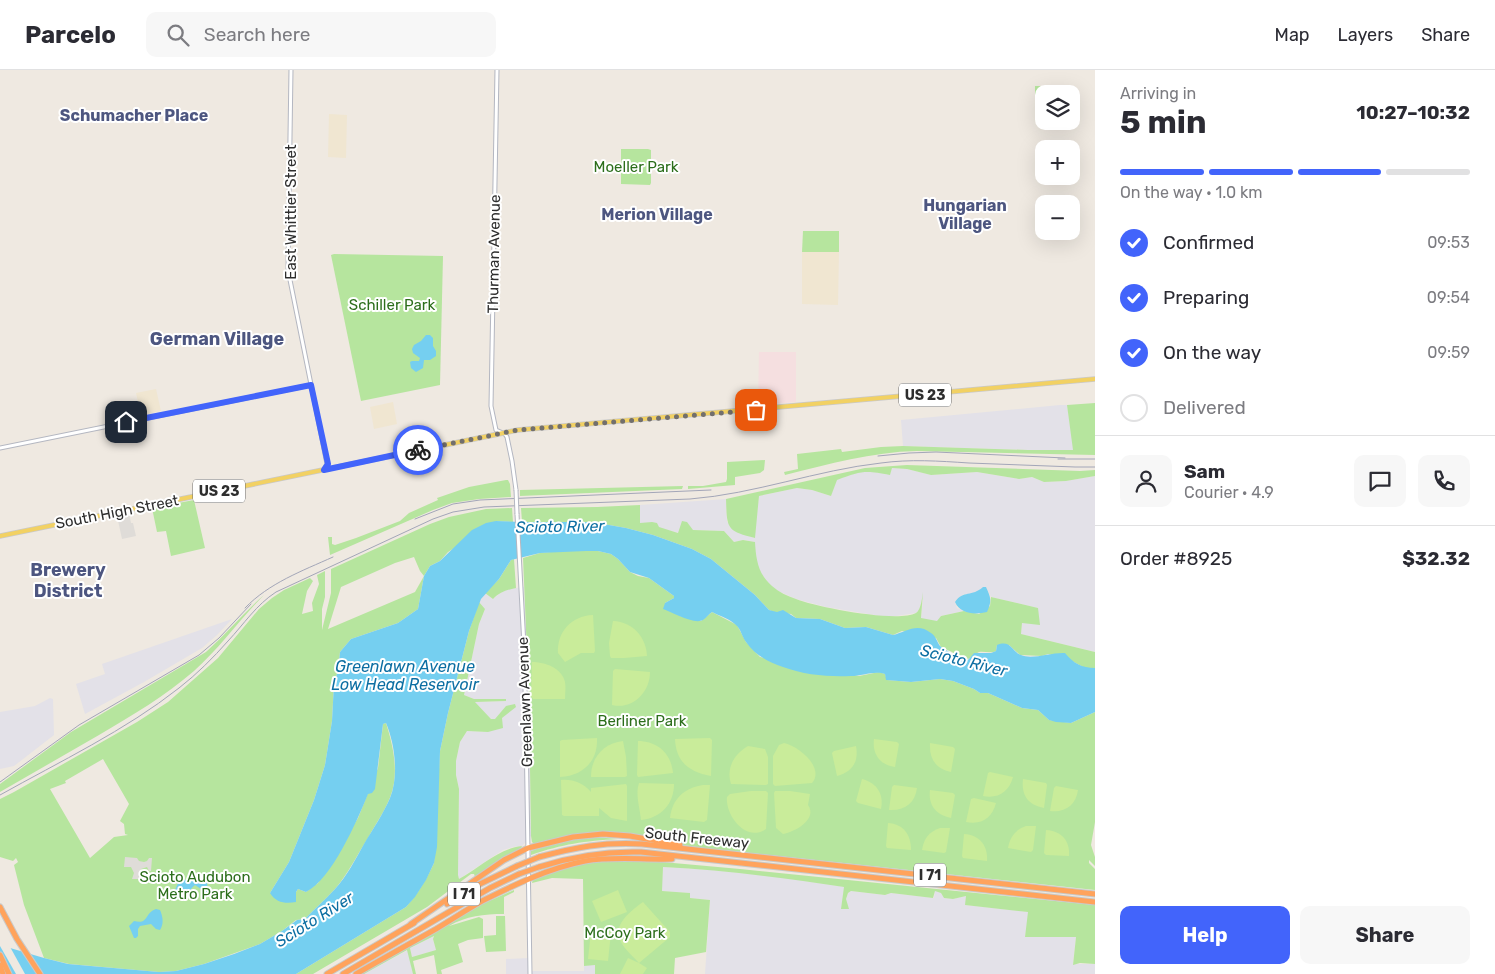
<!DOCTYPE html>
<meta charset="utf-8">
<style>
body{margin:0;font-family:Rubik,sans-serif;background:#f7f7f7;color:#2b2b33;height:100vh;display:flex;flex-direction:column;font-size:19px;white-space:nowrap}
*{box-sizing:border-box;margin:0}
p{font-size:16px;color:#7c7c81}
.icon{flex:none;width:28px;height:28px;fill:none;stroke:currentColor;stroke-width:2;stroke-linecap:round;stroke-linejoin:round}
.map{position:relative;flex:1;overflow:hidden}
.side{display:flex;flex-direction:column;background:#fff;width:400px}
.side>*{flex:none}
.buttons{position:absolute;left:1035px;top:15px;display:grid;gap:10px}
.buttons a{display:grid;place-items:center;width:45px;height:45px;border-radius:10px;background:#fff;box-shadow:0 5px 20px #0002;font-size:25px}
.pin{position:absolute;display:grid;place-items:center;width:42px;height:42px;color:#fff;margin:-21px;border-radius:10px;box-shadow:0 2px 8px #0006}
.courier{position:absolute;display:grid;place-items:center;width:50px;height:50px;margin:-25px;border:4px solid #4264fb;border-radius:50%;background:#fff;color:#222;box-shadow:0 1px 6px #0007}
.head em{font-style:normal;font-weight:700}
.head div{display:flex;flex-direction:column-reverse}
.head{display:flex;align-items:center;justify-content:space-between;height:85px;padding:0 25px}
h1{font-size:32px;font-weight:700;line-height:38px}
.bar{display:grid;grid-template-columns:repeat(4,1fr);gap:8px 5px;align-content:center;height:60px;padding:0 25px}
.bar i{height:6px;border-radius:4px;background:#e1e1e2}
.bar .selected{background:#4264fb}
.bar p{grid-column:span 4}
.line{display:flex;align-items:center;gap:12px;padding:0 25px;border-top:1px solid #e1e1e2}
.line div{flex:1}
.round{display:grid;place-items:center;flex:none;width:52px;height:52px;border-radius:10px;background:#f7f7f7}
ol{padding:0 25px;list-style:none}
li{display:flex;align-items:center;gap:15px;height:55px}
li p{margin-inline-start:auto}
li .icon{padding:5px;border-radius:50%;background:#4264fb;color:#fff;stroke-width:4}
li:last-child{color:#7c7c81}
li i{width:28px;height:28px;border:2px solid #e1e1e2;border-radius:50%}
.action{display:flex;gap:10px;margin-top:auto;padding:10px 25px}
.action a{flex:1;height:58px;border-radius:10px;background:#4264fb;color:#fff;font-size:20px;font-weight:700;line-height:58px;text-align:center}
.action a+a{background:#f7f7f7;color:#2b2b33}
header{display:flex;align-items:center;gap:30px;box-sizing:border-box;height:70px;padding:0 25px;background:#fff;border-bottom:1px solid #e1e1e2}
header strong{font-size:24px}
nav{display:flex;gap:28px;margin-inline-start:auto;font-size:18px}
.search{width:350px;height:45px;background:#f7f7f7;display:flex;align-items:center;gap:12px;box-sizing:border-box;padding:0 18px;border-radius:10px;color:#7c7c81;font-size:19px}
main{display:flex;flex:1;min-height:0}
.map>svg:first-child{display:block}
</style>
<header>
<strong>Parcelo</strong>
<div class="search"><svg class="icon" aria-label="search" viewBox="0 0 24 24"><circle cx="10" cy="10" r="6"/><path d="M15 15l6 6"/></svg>Search here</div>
<nav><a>Map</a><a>Layers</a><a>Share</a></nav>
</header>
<main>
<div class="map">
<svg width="1095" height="904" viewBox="0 0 1095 904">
<rect width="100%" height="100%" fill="#efe9e1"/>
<g fill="#e3e1e8">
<polygon points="1060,335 1067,335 1074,381 1028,380 903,376 901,350"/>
<polygon points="892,398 907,399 931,405 977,402 1019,409 1032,407 1044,412 1066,411 1095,406 1095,582 1021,564 1022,553 1038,538 991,527 986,517 983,517 978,522 973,524 964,524 957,529 955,532 957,538 964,541 941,546 937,552 921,549 923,527 919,540 916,543 896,546 880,546 826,537 796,529 778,521 770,515 760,502 756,490 754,472 744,470 734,472 724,461 693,460 679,463 639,453 640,435 726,429 727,452 754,468 759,426 797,418 812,420 831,426 836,410 861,401 871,401 890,404"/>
<polygon points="524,517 529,630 531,766 522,776 513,777 503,780 459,809 458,805 459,719 456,705 456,691 460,672 467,661 488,662 502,648 506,636 495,650 491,649 474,632 506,631 506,629 474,629 464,625 479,554 485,539 479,532 485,523 493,529 499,524 507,519"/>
<polygon points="232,549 217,565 202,578 144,612 85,644 76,614 105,604 102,594"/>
<polygon points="50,628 53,629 54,665 14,696 0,699 0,642 35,636"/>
<polygon points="663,797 712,800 780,807 845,817 842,839 848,823 851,821 885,825 891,823 934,828 935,820 941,823 944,828 953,829 966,826 966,835 1029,842 1025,867 1076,867 1073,894 1095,894 1095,904 705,904 710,830 690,828 690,823 661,821"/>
<polygon points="434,866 433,869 436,880 412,887 410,878"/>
<polygon points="408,880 413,904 364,904"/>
<polygon points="529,888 530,901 584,901 584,896 595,894 595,904 506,904 506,889"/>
</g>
<g fill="#f0e6d1">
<polygon points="329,44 347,45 346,88 328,87"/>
<polygon points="802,182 839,182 838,235 802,234"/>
<polygon points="156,319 161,341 141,345 136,323"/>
<polygon points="393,332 397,354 374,359 370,337"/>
</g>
<polygon fill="#f5dfe0" points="759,282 796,282 796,332 758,335"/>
<g fill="#b6e59e" fill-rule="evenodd">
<polygon points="1035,16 1051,16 1051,24 1044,24 1044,51 1035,51"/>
<polygon points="621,79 648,79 651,80 651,113 650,115 621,114"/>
<polygon points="803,161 839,161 839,182 802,182"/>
<polygon points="334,184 443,186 440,315 361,331 331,185"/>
<path d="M1095,333V385L917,381C871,382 830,394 785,405L784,402L798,399L797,384L841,379L842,382L881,377L903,376L1028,380H1073L1067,335Z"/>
<polygon points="765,390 764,400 760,403 735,407 735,415 688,419 688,416 703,416 726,412 727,409 727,392"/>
<path d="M907,395L1080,401L1095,400V406L1066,411L1044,412L1032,407L1019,409L977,402L931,405L907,399L892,398L890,405C865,400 861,401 837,410L831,426L812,420L797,418L759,426L755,468C726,461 727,458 726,429L865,398Z"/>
<polygon points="506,410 508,410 510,414 511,427 479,429 452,433 433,440 330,485 328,467 332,467 332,474 335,475 356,468 400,451 409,443 438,430 437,428 469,417"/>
<polygon points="683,416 682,419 520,426 520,420"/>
<polygon points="194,430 205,478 171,486 166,461 157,462 152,438"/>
<path d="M640,435V453L652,452L657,453L659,457L678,463L682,451L687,452L693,460L724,461L734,472L743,470L755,472C756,489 758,504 772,516C779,522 787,526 796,529C816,537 897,553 916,543C921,540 922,528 923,522L921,548L937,551L941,546L964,541L979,544L990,536L991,527L1038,538L1040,555L1022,553L1021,564L1095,582V598H1085L1070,590L1048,584L1042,586L1020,585L1009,575H997L996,581C990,584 985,581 979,582C974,584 970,589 964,591L952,582L941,577L936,568L902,561L893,565L866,557L845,558L820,549L796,548L791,544L774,542L769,540L755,525L711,489L692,479L653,465L626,458L592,452H522L521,438L597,437Z"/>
<path d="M512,438L513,452L497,451L448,482L440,491L430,496L424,506L418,539L398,553L351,569L340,582L338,601L334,613L332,651L325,695L314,730L289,792L270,823L296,822L298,819L306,822L318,813L358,748L378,698L383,654L386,653C392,672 397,693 394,713C391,733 377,751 368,768C357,785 348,804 335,819C325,830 314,839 305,849L296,850L282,861L260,874L204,894L176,901L159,902L125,899L69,894L44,888L24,835L14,795L18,792L16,788L13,791L0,787V729L14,722L137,652L168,632L218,588L259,539L272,528L284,520L310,508L313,511L307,521L302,544L313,541L312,533L319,514L317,505L325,501V527L322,539V560L331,523V499L430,454L449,447L486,439ZM414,487L420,501L424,506L415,522L328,559L341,517L395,493ZM103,689L129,734L120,751L124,754L125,764L128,765L114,767L90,788L50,719L66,713L65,711Z"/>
<polygon points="562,481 598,481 611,484 618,489 630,502 638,506 649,508 674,526 674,528 665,533 680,546 701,551 712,542 737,555 746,572 760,587 859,606 879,602 885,604 887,610 911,612 940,609 953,611 974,619 980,623 988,623 1022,638 1038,640 1049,650 1071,653 1095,642 1095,752 1091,775 1095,787 1095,796 1089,790 1089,793 1095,799 1095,820 712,779 600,764 534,774 532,772 531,766 529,630 523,488 540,483"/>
<path d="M514,489L516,518C506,520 500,522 493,529L485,523L499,509L511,490Z"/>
<path d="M264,525C240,549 220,578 194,601C165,626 133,645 99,665C66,684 33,703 0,722V714L71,662L206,582C226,564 243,543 264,525Z"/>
<path d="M479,532L485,539L479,554L464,625L474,629H506V631L475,632L491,649H495L506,636L515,634L516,637L502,648L503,658L488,662L467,661L460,672L456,691V705L459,719L458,805L459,809C480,798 497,779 522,776L521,778L475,807L474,804H471L427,837L313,904H296L406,837C418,824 426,810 434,793L440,681L448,643L469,561Z"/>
<path d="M594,767L618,769C584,771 563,774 531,785V781C551,773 573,769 594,767Z"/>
<path d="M608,790H640L740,799L1095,835V894L1080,893L1073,895L1076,867H1025L1028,842L965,835L966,826L953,829L944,828L941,823L935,821L933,828L891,823L885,825L851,821L848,823L846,829L849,839H841L844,817C784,808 724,800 663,797L662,821L690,823V828L710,830L706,882L675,888L674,904H595V895L584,896L583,809L552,808L532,813L533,809L536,806L580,794Z"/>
<path d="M514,820V822L504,827V844C484,844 466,846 449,856L479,847L483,849V868L468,870L458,874L463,892L441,900L442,904H437L434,885L413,891L416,904H413L407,880L364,904H354L420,871L478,836ZM434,866L433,869L436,880L412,887L410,878Z"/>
<polygon points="496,846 505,846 506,881 486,882 484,866 496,865"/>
</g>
<g fill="#c9ec9a">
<path d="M593,545L595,581L594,583H581L565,592L558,583C557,562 571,546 593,545Z"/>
<path d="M613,551C633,552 646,567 647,586L624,588H611L610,586L609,573Z"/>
<path d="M532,592C545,592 562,598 565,612C566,617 565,624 565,629H533L531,626Z"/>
<path d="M615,599L650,602C650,622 633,640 612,635L613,601Z"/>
<path d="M597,668C598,691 583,706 560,707V671L562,670Z"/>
<path d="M710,668L712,670L711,706C689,702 676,692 675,669Z"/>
<path d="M874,669L897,672L899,674L895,697C880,695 872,684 874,669Z"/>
<path d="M623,671L626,687L627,706L625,707H591C591,687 604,673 623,671Z"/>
<path d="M638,671C657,671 671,683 673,703L638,707L637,705Z"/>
<path d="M784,673C799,676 825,698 812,713L775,716L773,714V686L779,675Z"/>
<path d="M930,673L953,677L955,679L951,702C936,699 929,689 930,673Z"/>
<path d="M748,676L765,679L768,687V714L766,715L731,714C726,698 734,684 748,676Z"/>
<path d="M856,676C859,692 852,702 837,706L832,683L834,681Z"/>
<path d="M990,702L1013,707C1009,722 998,729 983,726L988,703Z"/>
<path d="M862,709C877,713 884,724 881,739L858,733L856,731Z"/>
<path d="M1023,709L1046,713L1047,715L1044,738C1028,735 1021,725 1023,709Z"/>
<path d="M561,710C573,709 583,713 591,722V718L626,714L627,716V751L611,748L599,738V746H564L562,745Z"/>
<path d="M639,713L674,714C674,734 661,748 641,750C640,738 635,724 639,713Z"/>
<path d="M703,715H710L707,750L704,752L670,748C672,729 684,718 703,715Z"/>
<path d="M894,715L917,718C915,733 905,741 889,740L892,717Z"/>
<path d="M1056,716L1078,720C1076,735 1065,743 1050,741L1054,718Z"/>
<path d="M930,720L953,723L955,725L951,748C936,745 928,735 930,720Z"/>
<path d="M751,721H766L768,723L766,759C746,773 725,745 727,727L730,724Z"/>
<path d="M775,721H790L810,724L808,735C818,749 795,762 783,764L776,758L774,723Z"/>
<path d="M974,728L996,733C992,748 982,755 966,752L971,729Z"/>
<path d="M888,753C903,754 911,764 911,780L887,778L886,776Z"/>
<path d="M1026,756H1036L1033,780L1031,782L1008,778C1010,767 1015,760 1026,756Z"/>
<path d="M940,758H950L946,782L944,783L922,780C924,768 929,762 940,758Z"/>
<path d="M1046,760C1062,761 1070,771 1069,786L1046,785L1044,783Z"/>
<path d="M964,764C980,765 988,776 987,791L963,788L962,786Z"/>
<polygon points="618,820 627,842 601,852 592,831"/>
<path d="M643,832L670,862V867L639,893L647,898L643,904H620L628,888L639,893C633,886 625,880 621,872C611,855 632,840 643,832Z"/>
<polygon points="591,861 611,863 608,891 588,889"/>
</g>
<g fill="#dfdcd8">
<polygon points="129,443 131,453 133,453 136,466 122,469 117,446"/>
<polygon points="125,787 137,788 139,791 144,792 147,791 149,788 152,788 151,801 149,801 147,797 141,799 140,804 142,806 142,809 132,809 134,803 131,797 124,797"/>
</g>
<g fill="#75cff0">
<polygon points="426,265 430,265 433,268 433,276 436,281 436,286 430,290 424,290 423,298 416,302 411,298 410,292 412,291 419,291 420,288 413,283 412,279 414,275 421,271"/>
<path d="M496,451L522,452H592L626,458L653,465L692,479L711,489L755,525L769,540L777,542L783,540L796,548L820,549L845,558L866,557L893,565C906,562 917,552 931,563C936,566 937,572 940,576C943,579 959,587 964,591L968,590L974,583H991L996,581L997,575C1011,569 1012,582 1021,585C1032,590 1052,582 1065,583C1073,593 1082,598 1095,598V642L1071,653L1056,652L1049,650L1038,640L1022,638L988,623H980L974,619L953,611L940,609L911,612L886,610L885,604C875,600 862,606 851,606C828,607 805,605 783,597C768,592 755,585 746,572C742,567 741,559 736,555C730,549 720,546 712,542C709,544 706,548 703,550C694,555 672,542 663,539L665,533L674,528V526L649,508L630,502L618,489L611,484L598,481H586L540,483L511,490L499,509L481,529L469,561L448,643L440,681L437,777L434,793L426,810L415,827L406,837L296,904H0V875L44,888L68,894L159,902L176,901L204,894L234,884L260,874L282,861L297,850L305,849C314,839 325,830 335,819C347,806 355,790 364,774C373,759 383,744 390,728C399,706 395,674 386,653L383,654L375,719L372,723L368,724C357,751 332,809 306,822L298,819L296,822V832C286,834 276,833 270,823L289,792L314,730L325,695L332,651L334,613L338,601L340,582L351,569L398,553L418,539L424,506L430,496L440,491L472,460L486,453Z"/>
<path d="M983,517H986C991,528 992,531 987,542C975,545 960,544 955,532C963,520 972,527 983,517Z"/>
<path d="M210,802H212L213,806L207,813L208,820L207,823L195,815C188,820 192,826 180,826L175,820L179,811L189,809C195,800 202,807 210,802Z"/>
<path d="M156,839L160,840C163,847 164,854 160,860L156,859L151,854L140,856L138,859V866L136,868H134L129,856L134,851C149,855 144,843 156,839Z"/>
</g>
<polygon fill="#efe9e1" points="0,872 9,875 25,904 16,904 0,876"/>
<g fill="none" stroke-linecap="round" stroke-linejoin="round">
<g stroke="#b4b7c1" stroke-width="5">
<g id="secondary">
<polyline points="291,0 288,200 327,394 324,399"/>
<polyline points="497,0 491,336 496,360 505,364 507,367 512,391 516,420"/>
<polyline points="0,378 311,315"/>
<polyline points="517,444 524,576 526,660 530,904"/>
</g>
</g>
<g stroke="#c9c9c9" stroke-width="5.5">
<polyline id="primary" points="0,466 518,360 1095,309"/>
</g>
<g stroke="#c9c9c9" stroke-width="7">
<g id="highway">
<path d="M539,787C577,777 602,772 642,774L1095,824"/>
<path d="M539,797C573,786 606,781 641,782L1095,832"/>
<polyline points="447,834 480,814 517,796"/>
<polyline points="0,837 17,869 40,904"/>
<polyline points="411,854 504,790 528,778 573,767 603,764 630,766 680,775"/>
<polyline points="0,885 9,904"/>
<polyline points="0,895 3,904"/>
<polyline points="327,904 414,853"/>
<polyline points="343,904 490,818 519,804"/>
<path d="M356,904C382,889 409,874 436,859C451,850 466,840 482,831C514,815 549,798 585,791C614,786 643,790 672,789"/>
</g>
</g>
<use href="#secondary" stroke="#fff" stroke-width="3"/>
<use href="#primary" stroke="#f2d163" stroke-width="4"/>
<use href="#highway" stroke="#ffa35c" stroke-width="5"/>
<g stroke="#a3a6b8" stroke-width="1">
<polyline points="878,386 909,383 936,382 1065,388"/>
<polyline points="1058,389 1095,389"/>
<polyline points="415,449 453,434 480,430 711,420"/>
<path d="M245,538C269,513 302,501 333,487"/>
<polyline points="0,712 79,655 199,585 219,568 251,534"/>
<path d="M0,725C59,692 126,660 179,618C197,604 213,588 228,571C244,554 256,535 276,522L433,449L453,442L484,437L690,429C755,424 817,400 881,393C910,389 939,391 969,393C1004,394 1040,396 1075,397H1095"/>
</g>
<g stroke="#b4b7c1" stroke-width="5" stroke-linecap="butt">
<polyline id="secondary-bridge" points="516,420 517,444"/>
</g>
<g stroke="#c9c9c9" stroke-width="7" stroke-linecap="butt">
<g id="highway-bridge">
<polyline points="517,796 539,787"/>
<polyline points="519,804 539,797"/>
</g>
</g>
<use href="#secondary-bridge" stroke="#fff" stroke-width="3"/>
<use href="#highway-bridge" stroke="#ffa35c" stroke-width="5"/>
</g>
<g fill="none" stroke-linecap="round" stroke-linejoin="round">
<polyline stroke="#726f6d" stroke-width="5" stroke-dasharray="0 9" points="418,380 518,360 756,340"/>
<polyline stroke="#4264fb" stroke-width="6" points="126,352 311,315 328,394 324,400 418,380"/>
</g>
<g text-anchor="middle" stroke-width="4" stroke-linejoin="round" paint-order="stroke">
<g fill="#fff" stroke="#6d6d6d" stroke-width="1">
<rect x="899" y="313.5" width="52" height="23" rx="4"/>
<rect x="193" y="409.5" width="52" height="23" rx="4"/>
<rect x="914" y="793.5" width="32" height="23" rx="4"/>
<rect x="448" y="812.5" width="32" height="23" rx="4"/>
</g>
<g font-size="14" font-weight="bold" fill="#2e2e2e">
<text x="925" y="330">US 23</text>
<text x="219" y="426">US 23</text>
<text x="930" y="810">I 71</text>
<text x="464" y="829">I 71</text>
</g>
<g font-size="15" fill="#2c6e1b" stroke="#fff">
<text x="636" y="102">Moeller Park</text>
<text x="392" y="240">Schiller Park</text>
<text x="642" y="656">Berliner Park</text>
<text x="195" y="812">Scioto Audubon<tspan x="195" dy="17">Metro Park</tspan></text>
<text x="625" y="868">McCoy Park</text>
</g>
<g font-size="15" fill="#2e2e2e" stroke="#fff">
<text transform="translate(291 142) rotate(-90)" y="5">East Whittier Street</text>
<text transform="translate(494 184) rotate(-89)" y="5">Thurman Avenue</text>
<text transform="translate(117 442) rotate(-11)" y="5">South High Street</text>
<text transform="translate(525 632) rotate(-92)" y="5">Greenlawn Avenue</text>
<text transform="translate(697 768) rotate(6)" y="5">South Freeway</text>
</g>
<g font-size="16" font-weight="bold" fill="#4d5680" stroke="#fff">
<text x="134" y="51">Schumacher Place</text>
<text x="965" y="141">Hungarian<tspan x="965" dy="18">Village</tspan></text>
<text x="657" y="150">Merion Village</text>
</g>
<g font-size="16" font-style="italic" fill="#0d6fa3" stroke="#fff">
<text transform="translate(560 456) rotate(-1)" y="6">Scioto River</text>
<text transform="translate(964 590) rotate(14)" y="6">Scioto River</text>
<text x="405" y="602">Greenlawn Avenue<tspan x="405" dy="18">Low Head Reservoir</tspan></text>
<text transform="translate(314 849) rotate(-32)" y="6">Scioto River</text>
</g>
<g font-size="18" font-weight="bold" fill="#4d5680" stroke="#fff">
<text x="217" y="275">German Village</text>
<text x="68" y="506">Brewery<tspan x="68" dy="21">District</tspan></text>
</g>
</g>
</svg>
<div class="buttons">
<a><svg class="icon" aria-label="layers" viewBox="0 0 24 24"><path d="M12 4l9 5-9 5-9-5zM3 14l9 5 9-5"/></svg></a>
<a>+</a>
<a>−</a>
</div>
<div class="pin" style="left:756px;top:340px;background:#ea580c"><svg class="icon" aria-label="bag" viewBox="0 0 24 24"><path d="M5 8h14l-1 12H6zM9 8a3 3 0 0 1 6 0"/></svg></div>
<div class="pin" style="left:126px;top:352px;background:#1f2937"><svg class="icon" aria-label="home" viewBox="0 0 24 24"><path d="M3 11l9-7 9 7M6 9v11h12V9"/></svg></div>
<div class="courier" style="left:418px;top:380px"><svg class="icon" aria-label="bike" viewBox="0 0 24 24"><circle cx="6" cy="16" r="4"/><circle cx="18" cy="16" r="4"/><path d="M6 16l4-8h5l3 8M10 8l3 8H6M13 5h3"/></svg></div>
</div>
<section class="side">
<div class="head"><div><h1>5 min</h1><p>Arriving in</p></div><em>10:27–10:32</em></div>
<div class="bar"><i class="selected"></i><i class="selected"></i><i class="selected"></i><i></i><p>On the way · 1.0 km</p></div>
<ol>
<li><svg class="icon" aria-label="check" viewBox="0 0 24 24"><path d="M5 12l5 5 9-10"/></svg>Confirmed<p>09:53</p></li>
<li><svg class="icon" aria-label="check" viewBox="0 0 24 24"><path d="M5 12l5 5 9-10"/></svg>Preparing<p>09:54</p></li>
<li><svg class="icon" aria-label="check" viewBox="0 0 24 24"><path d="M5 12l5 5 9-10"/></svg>On the way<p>09:59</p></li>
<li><i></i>Delivered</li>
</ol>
<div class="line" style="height:90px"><a class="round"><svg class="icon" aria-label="person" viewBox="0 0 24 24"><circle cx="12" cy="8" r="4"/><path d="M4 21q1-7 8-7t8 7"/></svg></a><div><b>Sam</b><p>Courier · 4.9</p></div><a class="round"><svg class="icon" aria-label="chat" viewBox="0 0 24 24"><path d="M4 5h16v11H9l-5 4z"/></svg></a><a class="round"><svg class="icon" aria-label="phone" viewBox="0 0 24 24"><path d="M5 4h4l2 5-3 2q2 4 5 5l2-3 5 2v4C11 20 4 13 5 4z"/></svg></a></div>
<div class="line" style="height:65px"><div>Order #8925</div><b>$32.32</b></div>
<div class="action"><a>Help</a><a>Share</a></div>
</section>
</main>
